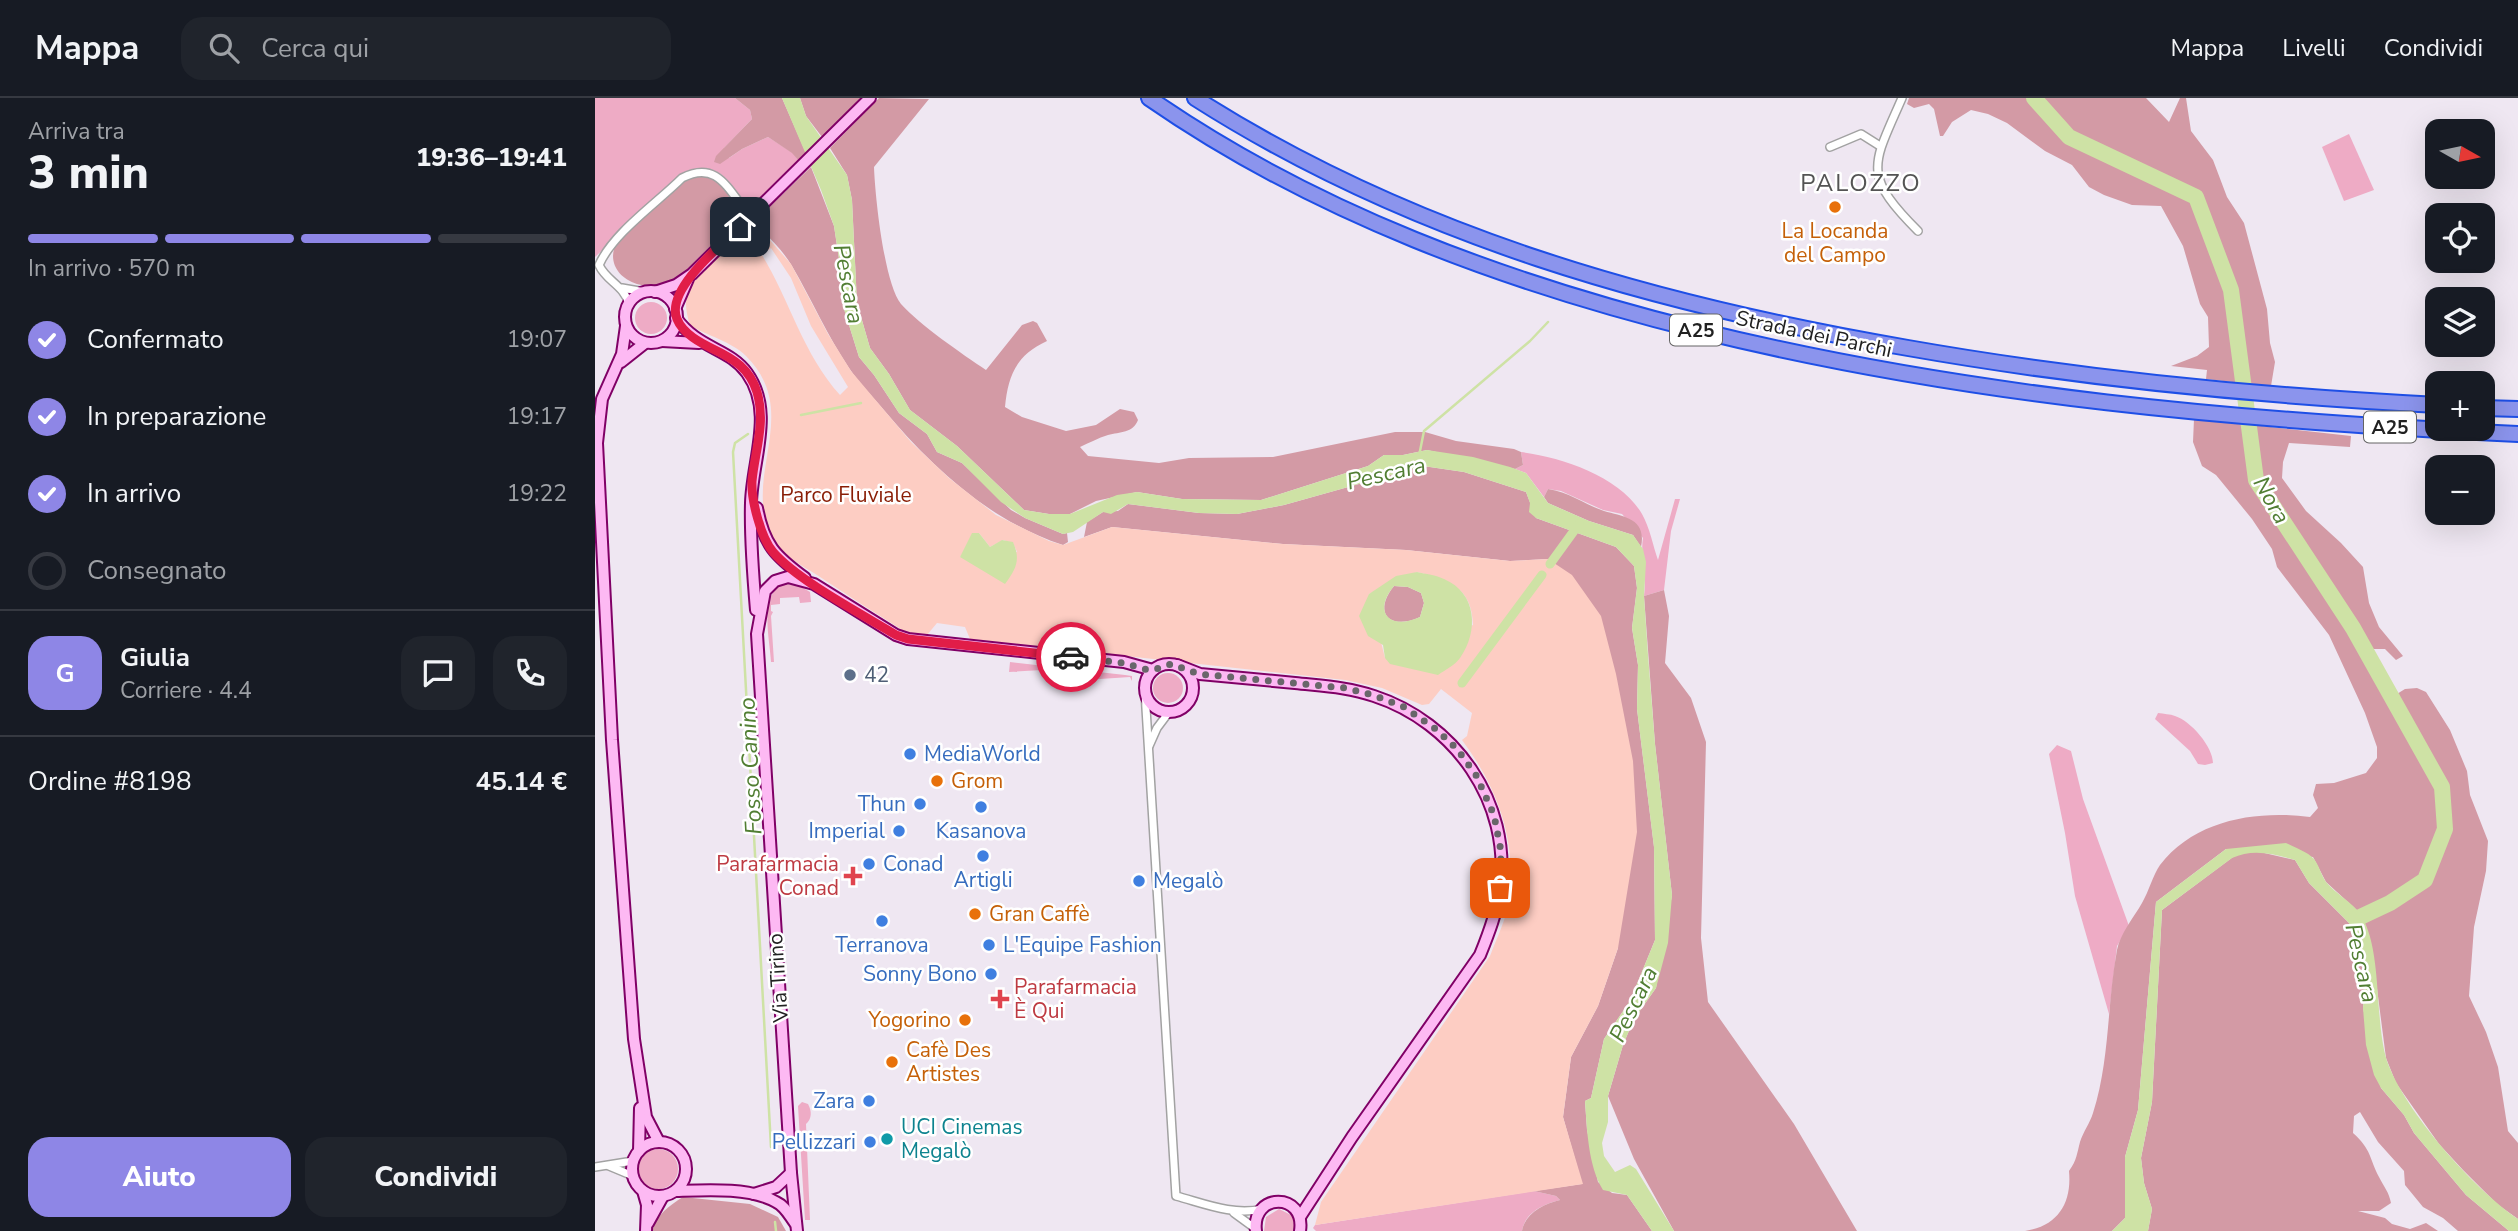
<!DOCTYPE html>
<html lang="it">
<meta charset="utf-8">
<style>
body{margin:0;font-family:"Nunito Sans",sans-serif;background:#20242c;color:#f1f3f6;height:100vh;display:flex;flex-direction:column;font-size:26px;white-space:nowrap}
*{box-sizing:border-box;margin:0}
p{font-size:23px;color:#9ea1a6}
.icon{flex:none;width:38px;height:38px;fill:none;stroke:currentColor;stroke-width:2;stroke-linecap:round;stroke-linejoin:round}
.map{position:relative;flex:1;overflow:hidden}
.panel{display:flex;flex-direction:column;background:#171b24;width:595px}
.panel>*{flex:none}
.needle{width:46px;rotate:99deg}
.controls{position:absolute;left:1830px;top:21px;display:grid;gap:14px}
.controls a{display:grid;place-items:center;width:70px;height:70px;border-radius:14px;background:#171b24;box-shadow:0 7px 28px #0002;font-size:35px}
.pin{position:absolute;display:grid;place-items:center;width:60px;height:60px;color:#fff;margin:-30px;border-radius:14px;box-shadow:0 4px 10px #0006}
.courier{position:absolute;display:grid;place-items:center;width:70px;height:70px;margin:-35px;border:5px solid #e11d48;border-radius:50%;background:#fff;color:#222;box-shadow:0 2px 9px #0007}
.overview em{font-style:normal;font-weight:800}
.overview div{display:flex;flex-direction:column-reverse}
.overview{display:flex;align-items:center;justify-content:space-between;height:119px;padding:0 28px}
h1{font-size:46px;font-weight:800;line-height:52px}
.bar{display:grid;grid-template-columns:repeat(4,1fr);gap:10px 7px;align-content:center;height:84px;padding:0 28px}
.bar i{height:9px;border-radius:5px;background:#363941}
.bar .selected{background:#8e86e6}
.bar p{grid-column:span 4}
.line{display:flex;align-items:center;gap:18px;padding:0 28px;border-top:2px solid #363941}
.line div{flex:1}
.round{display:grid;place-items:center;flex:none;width:74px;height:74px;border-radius:21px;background:#20242c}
ol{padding:0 28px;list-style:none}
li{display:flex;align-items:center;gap:21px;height:77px}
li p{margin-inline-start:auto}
li .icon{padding:7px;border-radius:50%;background:#8e86e6;color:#fff;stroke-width:4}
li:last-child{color:#9ea1a6}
li i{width:38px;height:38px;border:4px solid #363941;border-radius:50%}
.action{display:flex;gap:14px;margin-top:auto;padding:14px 28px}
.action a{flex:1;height:80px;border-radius:21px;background:#8e86e6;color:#fff;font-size:28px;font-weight:800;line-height:80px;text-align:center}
.action a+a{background:#20242c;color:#f1f3f6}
header{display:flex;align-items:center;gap:42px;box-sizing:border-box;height:98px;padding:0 35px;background:#171b24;border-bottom:2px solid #363941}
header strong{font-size:33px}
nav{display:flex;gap:38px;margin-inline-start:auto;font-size:24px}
.search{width:490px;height:63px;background:#20242c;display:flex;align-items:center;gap:18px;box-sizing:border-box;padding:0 24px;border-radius:21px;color:#9ea1a6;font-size:26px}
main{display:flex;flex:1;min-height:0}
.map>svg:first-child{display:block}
</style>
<header>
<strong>Mappa</strong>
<div class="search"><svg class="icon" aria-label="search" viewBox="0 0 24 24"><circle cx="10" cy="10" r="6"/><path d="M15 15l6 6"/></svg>Cerca qui</div>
<nav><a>Mappa</a><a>Livelli</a><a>Condividi</a></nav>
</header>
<main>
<section class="panel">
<div class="overview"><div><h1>3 min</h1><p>Arriva tra</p></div><em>19:36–19:41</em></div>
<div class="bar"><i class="selected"></i><i class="selected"></i><i class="selected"></i><i></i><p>In arrivo · 570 m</p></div>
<ol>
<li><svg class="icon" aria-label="check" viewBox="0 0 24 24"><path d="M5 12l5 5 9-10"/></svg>Confermato<p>19:07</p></li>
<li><svg class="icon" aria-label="check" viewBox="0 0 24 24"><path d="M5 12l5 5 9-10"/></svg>In preparazione<p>19:17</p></li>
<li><svg class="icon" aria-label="check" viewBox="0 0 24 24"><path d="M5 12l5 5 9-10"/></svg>In arrivo<p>19:22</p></li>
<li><i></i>Consegnato</li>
</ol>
<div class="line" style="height:126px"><b class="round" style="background:#8e86e6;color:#fff">G</b><div><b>Giulia</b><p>Corriere · 4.4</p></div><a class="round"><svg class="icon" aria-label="chat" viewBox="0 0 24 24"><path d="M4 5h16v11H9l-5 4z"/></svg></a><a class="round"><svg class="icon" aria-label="phone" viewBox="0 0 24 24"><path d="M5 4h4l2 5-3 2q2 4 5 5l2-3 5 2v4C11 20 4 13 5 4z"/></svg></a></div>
<div class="line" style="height:91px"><div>Ordine #8198</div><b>45.14 €</b></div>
<div class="action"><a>Aiuto</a><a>Condividi</a></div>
</section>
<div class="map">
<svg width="1923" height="1133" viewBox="0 0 1923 1133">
<rect width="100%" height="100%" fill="#efe7f2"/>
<g fill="#eeabc5">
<path d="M0,0H140L155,12L157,21L129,50L134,60L147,51L173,39L198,55L204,63L153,112C136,86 127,62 91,74L0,159Z"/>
<polygon points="1754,36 1779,92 1749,103 1727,49"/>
<circle cx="56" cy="220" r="16"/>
<path d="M926,354C967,359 1026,379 1047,416C1055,430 1058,448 1063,462L1080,401H1085L1076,433L1069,492L1049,498C1052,478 1045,456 1048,440L1027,416L1008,412L966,393L953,391L949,399L931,375L920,371L928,367Z"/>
<path d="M189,486L203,487L215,494L216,504L205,505L204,499L185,500V506L176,507V513L178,514L176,518L179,564H176C175,542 163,495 189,486Z"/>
<polygon points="415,564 530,577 537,578 537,583 535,579 490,582 489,576 464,576 464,571 414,574"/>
<circle cx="573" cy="590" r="15"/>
<path d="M1563,615C1569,616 1575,616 1580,618C1596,623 1618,649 1618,665L1610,667L1603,666L1595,653L1560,621Z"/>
<polygon points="1462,647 1476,653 1488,701 1534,828 1522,848 1514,916 1480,798 1470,735 1454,656"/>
<path d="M207,1004L213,1006C217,1013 217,1021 211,1026L215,1122H210L203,1008Z"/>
<circle cx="63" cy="1071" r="20"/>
<path d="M939,1093L961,1098L965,1102C949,1106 930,1114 927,1133H721L718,1130L720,1127Z"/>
<polygon points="684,1111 698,1118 700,1133 669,1133 671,1119"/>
</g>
<g fill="#d39aa5">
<polygon points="140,0 187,0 211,55 204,63 197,55 173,39 147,51 125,66 119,64 121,58 157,21 155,12"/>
<polygon points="205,0 267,0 227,39 211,18"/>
<path d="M284,0L334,1L279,69C280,97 289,185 306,206C325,227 367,256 391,272L427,227L438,223L442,225L452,243C421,257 413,278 410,309L427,319L471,333L501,327L525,311L539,314L543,322C538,335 525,334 513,337C503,340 494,345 485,349L493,358L564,365L594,360L678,359L800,334H830L861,343L919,351L926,354L928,367L920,371L832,352L808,357H789L773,368L666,402L587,401L542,394L501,403L475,416H454L429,412L362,348L315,312L294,276L275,250L262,205L257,102L252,77L235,50Z"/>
<polygon points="1314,0 1435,0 1472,40 1601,100 1634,191 1646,285 1611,281 1612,272 1576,268 1602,258 1614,249 1613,219 1605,206 1588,148 1566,108 1537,107 1509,97 1494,89 1477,67 1450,53 1412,25 1393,16 1376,12 1357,24 1348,38 1345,38 1339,11 1334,6 1319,10 1312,6"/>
<polygon points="1443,0 1551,0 1574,24 1585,0 1591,0 1596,33 1618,62 1632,99 1649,125 1672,211 1675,245 1680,264 1676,288 1652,285 1640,191 1603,94 1476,36"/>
<path d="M216,69L239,128L248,187L249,211L264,259L279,277L304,315L332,336L342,354L367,365L416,412L430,420L468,436L472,435L473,444L468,447C394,423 337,369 288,311C277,298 264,285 254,270C232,237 217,202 197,168C188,152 172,138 159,124Z"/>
<path d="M103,77C126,78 136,97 149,114L81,183C74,186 50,189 42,186C22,180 11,161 23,143L91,80Z"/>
<path d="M1599,321L1651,327L1656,382L1757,537L1845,689L1847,729L1826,781L1794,803L1765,815L1731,784L1718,759L1631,751L1561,804L1543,1012L1530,1059V1120L1517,1133H1430C1463,1128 1477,1105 1474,1073C1482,1062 1482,1055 1485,1044C1488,1034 1495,1025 1498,1015C1515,962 1512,905 1522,852C1525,836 1539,819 1547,805C1554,793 1558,777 1565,767C1600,721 1663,712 1715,719L1723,710L1718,697L1721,686L1739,685L1771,675L1782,660V649L1770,615L1734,537L1682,469L1677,451L1657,421L1621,377L1607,368L1598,344Z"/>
<polygon points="1658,327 1756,338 1755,349 1694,345 1688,364 1687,380 1711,413 1746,445 1768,469 1774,505 1784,529 1808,558 1801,562 1790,551 1770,551 1762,530 1665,379"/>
<path d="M828,368L869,374L931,394L941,420L1021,449L1039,468L1042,490L1037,530L1043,567L1042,611L1059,749L1060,842L1035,903L1009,941L996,1000L990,1003L992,1032L1003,1084L1017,1095L1032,1097L1057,1133H927C930,1115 949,1106 965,1102L961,1098L939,1093L987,1086L968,1019L976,959L1003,908L1023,850L953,461L915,463L811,452L688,446L517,429L489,439L492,424L508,414L523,413L533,406L604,415L642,416L689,407Z"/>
<path d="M953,391C974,394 989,406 1009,413C1029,419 1052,420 1046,449L1038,437L994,423L953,405L949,399Z"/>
<path d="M799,488L813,489L826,495L829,505L825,519C795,533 777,515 799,488Z"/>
<polygon points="1069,492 1074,518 1070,565 1096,600 1111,644 1106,840 1113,904 1199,1026 1262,1133 1079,1133 1039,1061 1013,998 1028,947 1039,921 1061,890 1077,797 1060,646 1049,498"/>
<polygon points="1822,590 1831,594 1855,632 1872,673 1875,697 1893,743 1891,773 1879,829 1874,898 1891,934 1903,969 1913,1033 1923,1045 1923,1121 1902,1106 1868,1072 1844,1046 1801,985 1791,960 1780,875 1774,838 1767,820 1800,807 1830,785 1852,729 1848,688 1832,656 1797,599 1810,591"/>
<path d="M1649,754H1665L1700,762L1714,785L1754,825L1766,861L1770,892L1768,910L1786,990L1809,1017L1819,1035L1871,1097L1914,1133H1863L1848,1120L1828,1109L1810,1087L1809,1073L1783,1044L1765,1014L1759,1018L1758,1035C1777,1052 1774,1060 1784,1079C1789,1089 1794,1094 1796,1105L1784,1113H1763L1790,1120L1797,1126L1815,1131L1831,1125L1843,1133H1553L1557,1111L1549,1085L1546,1060L1557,1004L1567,812L1638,759Z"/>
<path d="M88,1099L155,1106L183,1119L191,1133H57C62,1116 74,1108 88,1099Z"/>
</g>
<path fill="#fdcdc3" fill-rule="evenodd" d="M159,124L196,166L233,236L256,273L316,344L354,380L401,417L454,443L468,447L517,429L688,446L811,452L915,463L953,461L977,477L1006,518L1021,576L1038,663L1042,734L1023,850L1003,908L976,959L968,1019L988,1086L720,1127L726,1104L895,858C902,839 912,820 914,801C922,741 902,689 867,642L872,638L877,615L846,591L834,606L827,607L787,590L750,582L375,541L370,529L342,525L332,537L312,535C282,516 252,497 222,477C209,469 189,458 180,445C142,381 210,317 151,258C136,243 112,238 95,227C90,211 89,201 96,186ZM176,150L196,180L216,228L253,289L245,297C208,256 195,203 167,157ZM384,435L395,449L408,442L418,445L422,454L365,459ZM822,474C855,482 877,490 878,527L790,560L774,496Z"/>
<g fill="#cee2a5" fill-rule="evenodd">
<path d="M187,0H205L211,18L252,77L257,102L262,205L275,250L294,276L315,312L362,348L429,412L454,416H475L522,397L542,394L587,401L666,402L773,368L789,357H808L832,352L878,359L915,369L931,375L953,405L994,423L1038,437L1048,451L1051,464L1049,498L1053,557L1060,646L1077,797L1073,845L1061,890L1039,921L1028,947L1013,998V1024L1007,1045L1009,1058L1020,1074L1035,1067L1041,1071L1079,1133H1057L1032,1097L1008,1092C993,1068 992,1031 990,1003L996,1000L1009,941L1035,903L1060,842L1059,749L1042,611L1043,567L1037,530L1042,490L1039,468L1021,449L941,420L934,414L935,405L931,394L869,374L828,368L689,407L642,416L604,415L533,406L516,416L508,414L478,434L468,436L430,420L406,404L367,365L342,354L332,336L304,315L279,277L264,259L249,211L248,187L239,128L226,92Z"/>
<path d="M377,435H384L395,449L407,442L418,444C426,462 421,471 410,486L365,459Z"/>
<path d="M822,474C831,476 841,477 849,481C882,495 884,533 865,560C860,567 850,572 843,577L795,566L790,560L788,547L773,538L764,518L774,496L801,478ZM799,488L813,489L826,495L829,505L825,519C795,533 777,514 799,488Z"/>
<path d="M1691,745C1699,749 1713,754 1719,761C1724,767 1726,777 1731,784C1741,796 1757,804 1766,817C1788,853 1779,923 1792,963C1810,1014 1878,1090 1923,1121V1133H1914L1871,1097L1819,1035L1809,1017L1786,990L1779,977L1771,947L1768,910L1770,892L1766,861L1754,825L1714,785L1700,762C1679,756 1658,750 1637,760L1567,812L1557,1004L1546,1060L1549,1085L1557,1111L1553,1133H1517L1530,1120V1059L1543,1012L1561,804L1631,751Z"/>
</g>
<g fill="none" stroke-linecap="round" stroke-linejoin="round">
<g stroke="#cee2a5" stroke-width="2.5">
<polyline points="206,317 266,305"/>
<polyline points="153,336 140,345 138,354 176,1049"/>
<polyline points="825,353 829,333 935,243 953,224"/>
<polyline points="957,467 982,433"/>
<polyline points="865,588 950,476"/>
<polyline points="180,1124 181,1133"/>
</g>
<g stroke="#cee2a5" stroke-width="9">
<polyline points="955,466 984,426"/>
<polyline points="867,585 947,477"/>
</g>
<polyline stroke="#cee2a5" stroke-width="16" points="1439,0 1474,39 1601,99 1636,192 1661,382 1758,530 1847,689 1850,731 1830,782 1795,805 1761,821"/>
<g stroke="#a2a2a2" stroke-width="10">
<g id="street">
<path d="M1307,0C1278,67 1266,76 1323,133"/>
<polyline points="1235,49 1266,36 1285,48"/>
<polyline points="27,190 50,194"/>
<path d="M34,206C29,187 11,183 4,167C18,135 62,105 87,80C116,65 128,82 144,104"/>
<path d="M550,594L581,1098C608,1105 638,1118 667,1111"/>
<polyline points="554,648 562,630 574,614"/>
<polyline points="14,1068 38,1078"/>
<polyline points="0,1069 38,1063"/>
<polyline points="639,1115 661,1131"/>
</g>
</g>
<g stroke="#800066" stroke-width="14">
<g id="secondary">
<circle cx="56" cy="219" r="26"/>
<polyline points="60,194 81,187 97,176 275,0"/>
<polyline points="80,211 93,181"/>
<path d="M81,220C103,251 134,250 152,275C180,314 157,362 156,405C155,440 158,477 161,512"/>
<polyline points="31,228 27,256 7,301 2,345 17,642 39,941 51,1019 64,1044"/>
<polyline points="67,243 104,245"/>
<polyline points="26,264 50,245"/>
<path d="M162,410C169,447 180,458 210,480"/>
<circle cx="574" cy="590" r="24"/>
<path d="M582,567L605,576C636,579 668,582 700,585C727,588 753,589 779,598C859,624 917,704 905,791C902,814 894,835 885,857L757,1039L705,1119"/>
<circle cx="64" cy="1071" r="27"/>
<polyline points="44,1053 45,1010"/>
<polyline points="48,1093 52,1107 51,1133"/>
<path d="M81,1093C110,1092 155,1089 181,1104C190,1108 194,1117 200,1125"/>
<polyline points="159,1096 181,1089 196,1075"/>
<polyline points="53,1125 68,1098"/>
<polyline points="202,1133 196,1075 162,536 170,493 180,483 193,479 219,486 301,537 313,541 529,564 558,572"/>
<path d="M661,1133C656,1094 711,1094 705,1133"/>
</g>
</g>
<g stroke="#1e4fe6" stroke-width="18">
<g id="highway">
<path d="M554,0C720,115 912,185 1106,233C1374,299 1648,323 1923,336"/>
<path d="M600,0C816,138 1062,207 1313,250C1489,281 1665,298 1843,307"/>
<polyline points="1888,310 1923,311"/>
</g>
</g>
<use href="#street" stroke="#fff" stroke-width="7"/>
<use href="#secondary" stroke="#fdb9f3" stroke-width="10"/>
<use href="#highway" stroke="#8b94ed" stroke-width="14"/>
</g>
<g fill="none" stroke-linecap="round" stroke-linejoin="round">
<polyline stroke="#69666a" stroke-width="7" stroke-dasharray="0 12.6" points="476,559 529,565 549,571 558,572 576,566 604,576 750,590 778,597 809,609 842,632 862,651 881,677 899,717 906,753 905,790"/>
<path stroke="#e11d48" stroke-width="9" d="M145,129C126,147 70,192 82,221C88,236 106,245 118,251C139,261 155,271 162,294C171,325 160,352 157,383C156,402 166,440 178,454C202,482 268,517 301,537L313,541L476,559"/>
</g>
<g fill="#e8710a" stroke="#fff" stroke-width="2.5">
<circle cx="1240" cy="109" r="7"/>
<circle cx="342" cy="683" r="7"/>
<circle cx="380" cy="816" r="7"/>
<circle cx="370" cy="922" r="7"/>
<circle cx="297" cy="964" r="7"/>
</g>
<circle fill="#5c6f8a" stroke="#fff" stroke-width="2.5" cx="255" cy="577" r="7"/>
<g fill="#3f7fe0" stroke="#fff" stroke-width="2.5">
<circle cx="315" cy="656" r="7"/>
<circle cx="325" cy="706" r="7"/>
<circle cx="386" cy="709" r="7"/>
<circle cx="304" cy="733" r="7"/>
<circle cx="388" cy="758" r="7"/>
<circle cx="274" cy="766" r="7"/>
<circle cx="544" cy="783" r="7"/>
<circle cx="287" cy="823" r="7"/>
<circle cx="394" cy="847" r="7"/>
<circle cx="396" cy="876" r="7"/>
<circle cx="274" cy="1003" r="7"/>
<circle cx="275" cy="1044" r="7"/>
</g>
<g fill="#e0444e" stroke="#fff" stroke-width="2.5">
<path d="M254.5 767.5h7v7h7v7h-7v7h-7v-7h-7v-7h7z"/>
<path d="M401.5 890.5h7v7h7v7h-7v7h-7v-7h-7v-7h7z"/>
</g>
<circle fill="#0f9aa8" stroke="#fff" stroke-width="2.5" cx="292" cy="1041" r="7"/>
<g text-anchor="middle" stroke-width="5" stroke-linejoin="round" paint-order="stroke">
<g fill="#fff" stroke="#646464" stroke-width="2">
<rect x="1075" y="216.5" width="52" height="31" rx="5"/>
<rect x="1769" y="313.5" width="52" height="31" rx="5"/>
</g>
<g font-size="19" font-weight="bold" fill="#212121">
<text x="1101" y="239">A25</text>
<text x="1795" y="336">A25</text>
</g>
<g font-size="21" fill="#c56008" stroke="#fff" text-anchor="start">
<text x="1240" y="140" text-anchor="middle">La Locanda<tspan x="1240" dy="24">del Campo</tspan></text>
<text x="356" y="690">Grom</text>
<text x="394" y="823">Gran Caffè</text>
<text x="356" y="929" text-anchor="end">Yogorino</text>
<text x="311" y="959">Cafè Des<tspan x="311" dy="24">Artistes</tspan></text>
</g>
<g font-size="21" fill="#212121" stroke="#fff">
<text transform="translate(1219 236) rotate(12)" y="7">Strada dei Parchi</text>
<text transform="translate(183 880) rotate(-94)" y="7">Via Tirino</text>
</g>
<g font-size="21" fill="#891d05" stroke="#fff">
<text x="251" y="404">Parco Fluviale</text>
</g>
<g font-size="21" fill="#4e5e75" stroke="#fff" text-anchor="start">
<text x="269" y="584">42</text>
</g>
<g font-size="21" fill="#366cbe" stroke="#fff" text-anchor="end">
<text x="329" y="663" text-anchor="start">MediaWorld</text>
<text x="311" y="713">Thun</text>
<text x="290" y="740">Imperial</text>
<text x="386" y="740" text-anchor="middle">Kasanova</text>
<text x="288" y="773" text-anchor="start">Conad</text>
<text x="388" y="789" text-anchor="middle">Artigli</text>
<text x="558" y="790" text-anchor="start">Megalò</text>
<text x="287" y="854" text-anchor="middle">Terranova</text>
<text x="408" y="854" text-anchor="start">L'Equipe Fashion</text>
<text x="382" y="883">Sonny Bono</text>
<text x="260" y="1010">Zara</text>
<text x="261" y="1051">Pellizzari</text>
</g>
<g font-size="21" fill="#be3a42" stroke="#fff" text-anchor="end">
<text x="244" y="773">Parafarmacia<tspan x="244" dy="24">Conad</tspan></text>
<text x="419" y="896" text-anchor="start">Parafarmacia<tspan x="419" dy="24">È Qui</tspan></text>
</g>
<g font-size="21" fill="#0d838f" stroke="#fff" text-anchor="start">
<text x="306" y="1036">UCI Cinemas<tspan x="306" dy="24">Megalò</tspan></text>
</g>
<g font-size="23" font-style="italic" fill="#517e33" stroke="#fff">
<text transform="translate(254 186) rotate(79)" y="8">Pescara</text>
<text transform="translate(791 375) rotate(-13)" y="8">Pescara</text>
<text transform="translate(1677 402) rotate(61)" y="8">Nora</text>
<text transform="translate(155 668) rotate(-93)" y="8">Fosso Canino</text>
<text transform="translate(1767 865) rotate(77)" y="8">Pescara</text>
<text transform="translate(1038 906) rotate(-64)" y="8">Pescara</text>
</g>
<g font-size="24" letter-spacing="2" fill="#545454" stroke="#fff">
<text x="1266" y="93">PALOZZO</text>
</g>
</g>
</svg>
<div class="controls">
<a><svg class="needle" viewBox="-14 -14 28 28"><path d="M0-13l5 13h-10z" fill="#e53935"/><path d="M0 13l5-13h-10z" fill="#9ea1a6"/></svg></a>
<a><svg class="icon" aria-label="locate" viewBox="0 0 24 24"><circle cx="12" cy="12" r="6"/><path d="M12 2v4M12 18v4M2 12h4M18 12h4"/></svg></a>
<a><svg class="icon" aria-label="layers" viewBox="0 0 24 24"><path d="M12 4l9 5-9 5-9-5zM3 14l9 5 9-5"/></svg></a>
<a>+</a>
<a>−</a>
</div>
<div class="pin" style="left:905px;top:790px;background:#ea580c"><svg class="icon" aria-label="bag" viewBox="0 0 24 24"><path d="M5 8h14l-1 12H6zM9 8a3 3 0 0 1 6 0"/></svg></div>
<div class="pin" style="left:145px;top:129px;background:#1f2937"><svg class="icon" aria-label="home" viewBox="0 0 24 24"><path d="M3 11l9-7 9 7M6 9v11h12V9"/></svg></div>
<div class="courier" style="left:476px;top:559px"><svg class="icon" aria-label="car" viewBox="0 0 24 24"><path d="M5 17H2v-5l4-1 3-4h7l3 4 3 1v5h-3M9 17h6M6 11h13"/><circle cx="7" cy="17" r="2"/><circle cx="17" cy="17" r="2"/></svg></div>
</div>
</main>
